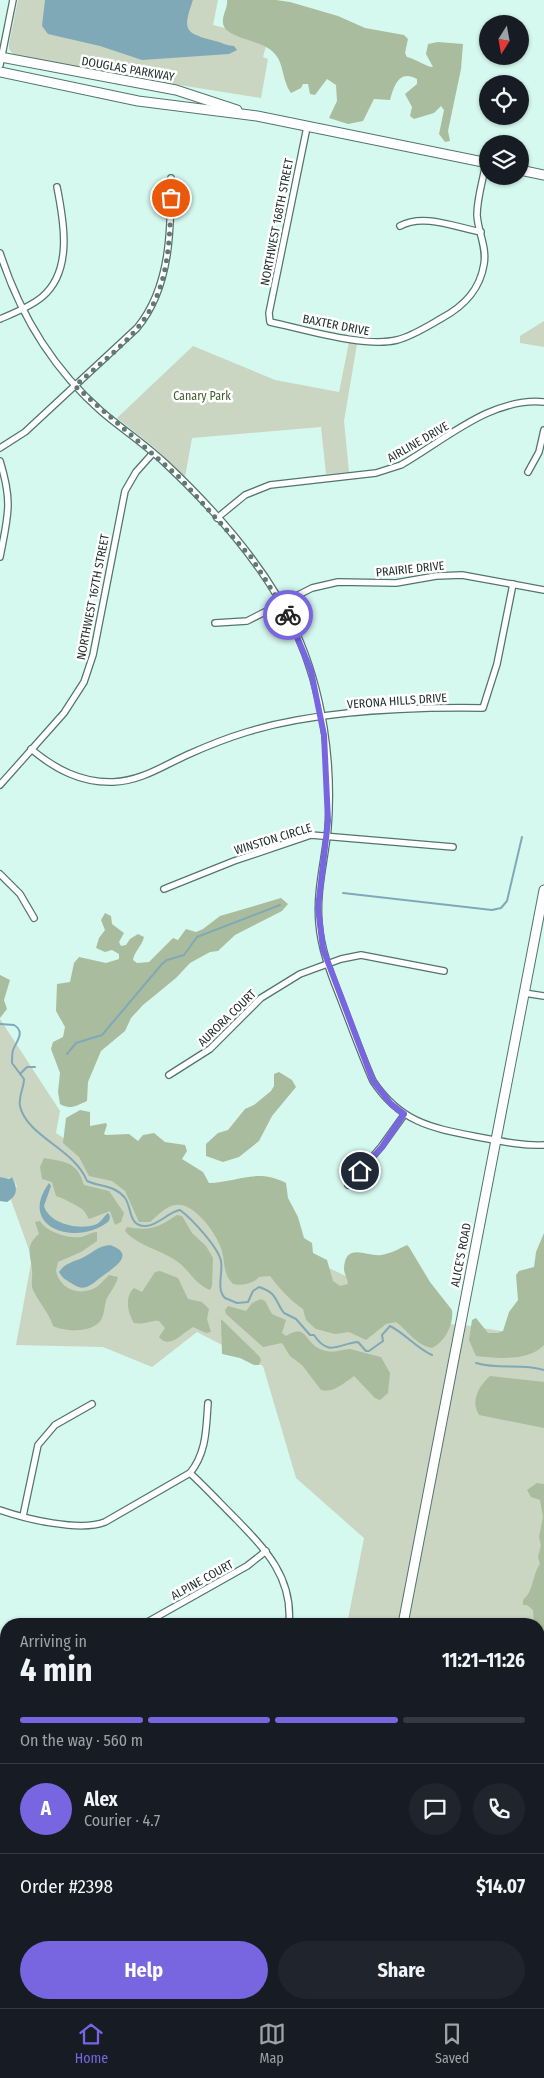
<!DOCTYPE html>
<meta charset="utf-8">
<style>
body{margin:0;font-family:"Fira Sans Condensed",sans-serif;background:#20242c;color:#f1f3f6;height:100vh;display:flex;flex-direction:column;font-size:19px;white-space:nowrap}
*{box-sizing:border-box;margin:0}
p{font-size:16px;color:#9ea1a6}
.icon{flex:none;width:28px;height:28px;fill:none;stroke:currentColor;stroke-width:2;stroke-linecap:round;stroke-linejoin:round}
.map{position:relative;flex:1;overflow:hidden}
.side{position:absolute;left:0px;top:1618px;width:545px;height:391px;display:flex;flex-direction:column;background:#171b24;border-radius:20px 20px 0 0;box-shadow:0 1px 4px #0004}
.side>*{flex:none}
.needle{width:32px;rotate:191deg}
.tools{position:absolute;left:479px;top:15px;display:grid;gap:10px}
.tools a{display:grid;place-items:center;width:50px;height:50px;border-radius:50%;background:#171b24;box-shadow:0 1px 4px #0004;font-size:25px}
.pin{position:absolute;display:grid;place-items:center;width:42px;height:42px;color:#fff;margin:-21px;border:2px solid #fff;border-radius:50%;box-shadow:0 1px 5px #0007}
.courier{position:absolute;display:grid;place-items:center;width:50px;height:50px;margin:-25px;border:4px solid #7866e1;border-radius:50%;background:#fff;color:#222;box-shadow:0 1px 6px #0007}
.summary em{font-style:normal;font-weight:700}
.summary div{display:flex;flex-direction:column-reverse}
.summary{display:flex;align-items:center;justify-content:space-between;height:85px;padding:0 20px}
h1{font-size:32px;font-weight:700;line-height:38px}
.bar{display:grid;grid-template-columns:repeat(4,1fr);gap:8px 5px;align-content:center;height:60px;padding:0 20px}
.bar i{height:6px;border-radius:4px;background:#363941}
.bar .on{background:#7866e1}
.bar p{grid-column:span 4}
.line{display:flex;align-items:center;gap:12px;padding:0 20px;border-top:1px solid #363941}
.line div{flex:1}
.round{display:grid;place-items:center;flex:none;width:52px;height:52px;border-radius:26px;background:#20242c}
.cta{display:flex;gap:10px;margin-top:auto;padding:10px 20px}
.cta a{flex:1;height:58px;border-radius:30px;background:#7866e1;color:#fff;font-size:20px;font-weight:700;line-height:58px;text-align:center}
.cta a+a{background:#20242c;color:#f1f3f6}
.tabs{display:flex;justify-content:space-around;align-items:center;height:70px;border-top:1px solid #363941;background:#171b24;font-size:14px;color:#9ea1a6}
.tabs a{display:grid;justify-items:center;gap:2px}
.tabs .on{color:#7866e1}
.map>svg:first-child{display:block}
</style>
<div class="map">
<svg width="544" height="2008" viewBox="0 0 544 2008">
<rect width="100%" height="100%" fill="#d5f9ef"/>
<g fill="#cad5c2">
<polygon points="18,0 218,0 213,25 268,39 263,57 268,59 261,98 110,74 13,54 9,49 9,44"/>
<polygon points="544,321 544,347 520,343 520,336"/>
<polygon points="349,342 357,344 344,421 349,472 326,474 321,427 192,438 185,477 155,448 117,418 193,346 275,380 339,392"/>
<polygon points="0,1019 60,1111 56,1133 90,1156 446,1323 457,1325 399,1624 347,1624 364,1538 296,1478 263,1366 197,1332 152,1367 103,1347 16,1345 32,1258 11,1200 17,1186 12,1177 6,1179 0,1177"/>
<polygon points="464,1325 544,1338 544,1712 539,1711 539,1624 407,1624"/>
</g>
<g fill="#a9bc9d">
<path d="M227,0H276L290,2L338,16L365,28L404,35L408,39L405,53L407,57C416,59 426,67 433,67L426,54L428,44L438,42L463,44L461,69L448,131L450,141L445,142L439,134L444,110L441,106L434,113L414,119L410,116L412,107L405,94L417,84V79C399,69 394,86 390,100L374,99L363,121L348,124L329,118L337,101L336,85L327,79L315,95L310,94L308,84H303L301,88L291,93C281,79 285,62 272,51C261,40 224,38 223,23C222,15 228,8 227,0Z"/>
<path d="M281,898L288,904L282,911L235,935L218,951L210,952L190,963L176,978L143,1005L131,1018L125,1031L101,1051L88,1082L87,1101C76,1106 70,1110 60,1104L58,1092L60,1073L51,1049L53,1042L63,1037L65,1027L56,1011L57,984L70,982L74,963L79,957L106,963L119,959V954L112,950L105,952L96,948L99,938L105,930L101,920L105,913L111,916L112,924L124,933L119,942L121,946L126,945L130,939L138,934L144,937C142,946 134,952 133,960L137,963L149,962L173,938L178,940L186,929L196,932L203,929L220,916Z"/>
<polygon points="0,975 10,980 4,1000 7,1009 0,1018"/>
<polygon points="279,1072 292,1080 296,1087 272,1116 259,1141 239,1157 223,1162 206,1156 206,1144 218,1133 228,1130 245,1109 254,1105 271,1091 274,1086 274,1074"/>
<path d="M80,1110L90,1112V1126L106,1123L107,1125L104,1134L106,1135L129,1134L138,1141L143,1135L154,1133L165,1142L185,1145L187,1151L182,1159L203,1172L209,1183C238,1182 256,1168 286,1183L288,1198L298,1217L304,1238L312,1243L313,1253L327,1260L333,1281L340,1286L348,1284C348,1279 344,1274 344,1269C345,1241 367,1257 381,1255C389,1254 399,1249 407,1245L409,1247L430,1282L452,1310C454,1324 445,1342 432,1348C416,1345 408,1331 396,1322L386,1324L366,1340L349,1332L335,1334L316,1329L306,1320L303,1309C292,1302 278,1287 270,1276L259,1277C254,1284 240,1286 233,1284C223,1274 225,1263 222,1251C218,1235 194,1201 175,1205C166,1206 157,1216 150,1222H139L125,1191L112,1181L89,1176L79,1157L63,1143L66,1118Z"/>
<path d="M44,1158C65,1162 77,1161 84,1185L109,1191L124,1213L121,1222L115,1225L110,1211L89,1219C87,1216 85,1211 82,1209C74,1204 65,1199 56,1196L52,1182L42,1179L40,1167Z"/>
<path d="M177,1215L182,1216L192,1233L206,1246L213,1258L212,1286L210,1290C195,1284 190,1271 178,1262C162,1250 138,1246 125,1231L127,1227C151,1231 157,1228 177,1215Z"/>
<path d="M40,1221C46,1232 69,1239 81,1237C87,1236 91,1232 97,1232V1241L81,1252L58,1262L56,1271C59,1287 75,1295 90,1290C98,1288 103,1281 109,1275L118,1277C116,1285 111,1291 107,1298C104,1305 105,1313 101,1320C92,1333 66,1332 53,1326C49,1313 40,1304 34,1292C30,1285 33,1278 32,1269C30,1253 25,1246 39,1234L35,1222Z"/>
<path d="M544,1233V1345C528,1362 498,1358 476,1356L469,1340L472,1320L476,1318L488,1333H498L503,1331L509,1312L518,1300L516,1275L519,1271L534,1267L536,1252Z"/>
<path d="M160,1271L178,1278L188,1299L202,1302L209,1309L207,1319L211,1332L206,1333L193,1327C182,1333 170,1350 159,1337L165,1328L159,1321C151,1320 147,1325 134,1323C128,1313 124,1297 134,1288L142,1292L155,1272Z"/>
<path d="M261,1299L265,1301L272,1314L286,1320L282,1333L286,1336C307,1323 304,1342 320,1349C333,1355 341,1349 350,1349C353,1350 377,1356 381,1357L390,1373L388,1393L380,1400L375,1398L354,1376C344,1383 334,1393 321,1390L302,1365L290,1356L282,1343L263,1347L226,1314L225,1310L228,1306L246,1311L252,1303Z"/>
<polygon points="221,1319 259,1356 261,1360 259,1365 254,1365 240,1358 222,1354"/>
<path d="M490,1376L544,1382V1428L479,1415C470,1401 479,1386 490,1376Z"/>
<path d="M537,1483L544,1484V1672L539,1661V1624H534L533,1610L527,1605H523V1600C534,1591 532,1575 540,1564L538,1557L541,1545L539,1537L543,1517L540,1500L531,1497L527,1490Z"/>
<polygon points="6,1636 6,1676 0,1680 0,1637"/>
<polygon points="544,1677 544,1714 539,1719 539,1678"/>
<polygon points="0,1704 6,1706 6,1765 1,1769 6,1777 6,1802 0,1799"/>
</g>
<g fill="#80a9b7">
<path d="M45,0H193C182,31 185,33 215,41C221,42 227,46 234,46L237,50L229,54L142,60L100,46L48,34L42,26Z"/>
<path d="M0,1177L9,1179L12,1177C17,1187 19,1195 7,1202L0,1201Z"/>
<path d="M49,1183L51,1186L44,1206C49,1224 80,1231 97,1224C101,1222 104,1216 108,1213L110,1216L109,1221C79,1247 16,1229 49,1183Z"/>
<path d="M110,1245C136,1254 115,1267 104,1275C92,1283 86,1294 71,1283C66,1280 62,1278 59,1272C65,1263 73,1262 82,1258C93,1253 97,1246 110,1245Z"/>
</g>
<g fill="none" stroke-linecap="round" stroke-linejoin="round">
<g stroke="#80a9b7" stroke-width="2">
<polyline points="343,893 492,910 501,908 507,901 522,837"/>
<path d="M0,1024L14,1025C26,1032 16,1042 13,1050C12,1054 12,1059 12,1063L24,1079C24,1088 18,1097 20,1106C27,1137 75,1149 87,1181C100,1187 115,1185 125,1198C132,1207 128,1227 146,1226C159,1225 168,1212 180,1210C192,1219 218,1247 221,1261C223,1274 216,1289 225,1298L237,1303L248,1302L253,1291L259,1287C278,1293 274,1300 284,1313L296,1319L310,1335H314C329,1358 340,1343 358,1342L366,1351H369L383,1341L382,1335L390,1326C406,1334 415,1347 432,1355"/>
<polyline points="67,1054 76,1043 102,1035 162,964 167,960 184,955 197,937 280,905"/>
<polyline points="20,1074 27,1067 35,1067"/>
<path d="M476,1363C498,1370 522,1363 544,1370"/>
</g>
<g stroke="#53756c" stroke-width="8">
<g id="minor">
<polyline points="0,65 13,0"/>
<path d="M307,127L269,313L270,322C304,329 364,348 397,340C413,336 428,326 442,318C464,306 480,290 484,264C487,247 478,232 477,215C477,198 483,180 486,163"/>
<path d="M400,226C423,213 455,227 481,232"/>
<path d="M0,253C20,315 53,369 102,412C122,429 145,444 165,463C215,510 268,569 296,632C323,692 333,763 328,828C325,860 316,891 319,923C321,952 333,979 343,1005C353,1031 362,1056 373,1081C401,1123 432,1128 478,1137C500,1141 522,1146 544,1145"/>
<path d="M0,319C14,313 30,307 42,297C73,271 64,222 57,187"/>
<path d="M0,448L25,432L137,328C171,287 171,228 171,178"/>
<path d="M0,461C13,503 8,515 0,557"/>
<polyline points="528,472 539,452 544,430"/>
<path d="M217,518L245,495L270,485L376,473L401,465C445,440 491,397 544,402"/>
<polyline points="215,623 247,621 312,588 338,582 396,583 436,576 462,575 544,590"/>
<path d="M31,749C55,769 81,783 113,782C141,781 163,766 187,755C207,746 227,738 247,732C319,710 408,707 483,708L497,664L513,584"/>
<polyline points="0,785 64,713 84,682 93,655 125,491 136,472 153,453"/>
<polyline points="0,874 20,894 34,918"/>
<polyline points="164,889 234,861 311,835 453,847"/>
<polyline points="524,993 544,996"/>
<polyline points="169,1075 210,1049 261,998 300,974 341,959 361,955 444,971"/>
<polyline points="348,1185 381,1147 404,1115"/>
<path d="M190,1473C206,1488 221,1504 237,1520C266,1550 293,1578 289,1624"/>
<path d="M0,1510C26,1519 80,1532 105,1522L190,1473C207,1452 206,1428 208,1403"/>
<polyline points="23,1516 38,1445 55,1425 92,1404"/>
<polyline points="144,1624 247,1566 266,1551"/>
</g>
</g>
<g stroke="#53756c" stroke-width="10">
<polyline id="tertiary" points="539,1928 544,1929"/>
</g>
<g stroke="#53756c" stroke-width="11">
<g id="secondary">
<polyline points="0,57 176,90 237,110"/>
<polyline points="0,72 138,101 257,116 488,163"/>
<polyline points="520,170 544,175"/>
<polyline points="403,1624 544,890"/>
<polyline points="0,1812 6,1814"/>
<polyline points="0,1828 6,1830"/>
<polyline points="319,2008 320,2002"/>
<polyline points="336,2008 337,2002"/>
</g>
</g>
<use href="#minor" stroke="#fff" stroke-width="5.5"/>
<use href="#tertiary" stroke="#fff" stroke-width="8"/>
<use href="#secondary" stroke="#fff" stroke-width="9"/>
</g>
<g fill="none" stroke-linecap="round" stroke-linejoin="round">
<path stroke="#627872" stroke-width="5" stroke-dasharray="0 9" d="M171,198C170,234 169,278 150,310C133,340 100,363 75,386L179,477L251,557L288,615"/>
<polyline stroke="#7866e1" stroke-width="6" points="288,615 311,671 324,735 328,821 318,908 323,949 373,1081 391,1104 404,1114 382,1147 360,1171"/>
</g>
<g text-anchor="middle" stroke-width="5" stroke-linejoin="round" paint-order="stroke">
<g font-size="12" fill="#24322e" stroke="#fff">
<text transform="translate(128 69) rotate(10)" y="4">DOUGLAS PARKWAY</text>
<text transform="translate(277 222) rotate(-79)" y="4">NORTHWEST 168TH STREET</text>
<text transform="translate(336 325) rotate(11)" y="4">BAXTER DRIVE</text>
<text transform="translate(418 442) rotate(-30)" y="4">AIRLINE DRIVE</text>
<text transform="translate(410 569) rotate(-6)" y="4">PRAIRIE DRIVE</text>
<text transform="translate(93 597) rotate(-79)" y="4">NORTHWEST 167TH STREET</text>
<text transform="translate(397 701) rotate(-4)" y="4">VERONA HILLS DRIVE</text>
<text transform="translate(273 839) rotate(-17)" y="4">WINSTON CIRCLE</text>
<text transform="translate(227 1018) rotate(-44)" y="4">AURORA COURT</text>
<text transform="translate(461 1255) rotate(-79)" y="4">ALICE'S ROAD</text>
<text transform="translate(202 1580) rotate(-29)" y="4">ALPINE COURT</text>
</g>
<g font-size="12" fill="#435e2f" stroke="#fff">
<text x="202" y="400">Canary Park</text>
</g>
</g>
</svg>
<div class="tools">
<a><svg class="needle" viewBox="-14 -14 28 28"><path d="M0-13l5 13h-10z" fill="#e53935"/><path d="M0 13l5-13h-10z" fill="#9ea1a6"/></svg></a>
<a><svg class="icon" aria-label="locate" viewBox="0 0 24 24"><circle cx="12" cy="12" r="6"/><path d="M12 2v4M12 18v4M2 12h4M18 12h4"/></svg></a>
<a><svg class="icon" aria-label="layers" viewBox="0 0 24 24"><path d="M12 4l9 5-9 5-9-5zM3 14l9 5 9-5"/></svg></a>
</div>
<div class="pin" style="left:171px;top:198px;background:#ea580c"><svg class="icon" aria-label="bag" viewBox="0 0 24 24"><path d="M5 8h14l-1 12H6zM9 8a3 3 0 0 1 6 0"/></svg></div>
<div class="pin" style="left:360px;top:1171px;background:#1f2937"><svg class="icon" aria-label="home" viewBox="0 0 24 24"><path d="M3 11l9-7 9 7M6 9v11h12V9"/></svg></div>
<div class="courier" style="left:288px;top:615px"><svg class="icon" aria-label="bike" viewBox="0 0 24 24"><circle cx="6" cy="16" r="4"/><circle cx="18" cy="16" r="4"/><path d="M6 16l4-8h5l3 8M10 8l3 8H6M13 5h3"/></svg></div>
<section class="side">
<div class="summary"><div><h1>4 min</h1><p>Arriving in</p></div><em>11:21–11:26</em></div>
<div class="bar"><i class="on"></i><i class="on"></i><i class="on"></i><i></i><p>On the way · 560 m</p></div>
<div class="line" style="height:90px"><b class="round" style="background:#7866e1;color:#fff">A</b><div><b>Alex</b><p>Courier · 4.7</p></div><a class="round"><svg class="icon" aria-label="chat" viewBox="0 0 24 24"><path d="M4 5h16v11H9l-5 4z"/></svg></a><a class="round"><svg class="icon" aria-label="phone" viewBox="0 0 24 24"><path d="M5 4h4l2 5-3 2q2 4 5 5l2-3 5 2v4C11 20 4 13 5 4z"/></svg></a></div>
<div class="line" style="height:65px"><div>Order #2398</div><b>$14.07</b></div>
<div class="cta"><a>Help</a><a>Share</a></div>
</section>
</div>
<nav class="tabs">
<a class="on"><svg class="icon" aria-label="home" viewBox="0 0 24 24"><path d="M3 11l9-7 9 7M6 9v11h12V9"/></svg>Home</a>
<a><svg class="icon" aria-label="map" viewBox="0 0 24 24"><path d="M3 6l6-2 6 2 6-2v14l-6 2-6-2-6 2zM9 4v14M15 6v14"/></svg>Map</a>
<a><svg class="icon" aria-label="saved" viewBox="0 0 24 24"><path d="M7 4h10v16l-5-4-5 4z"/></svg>Saved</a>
</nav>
